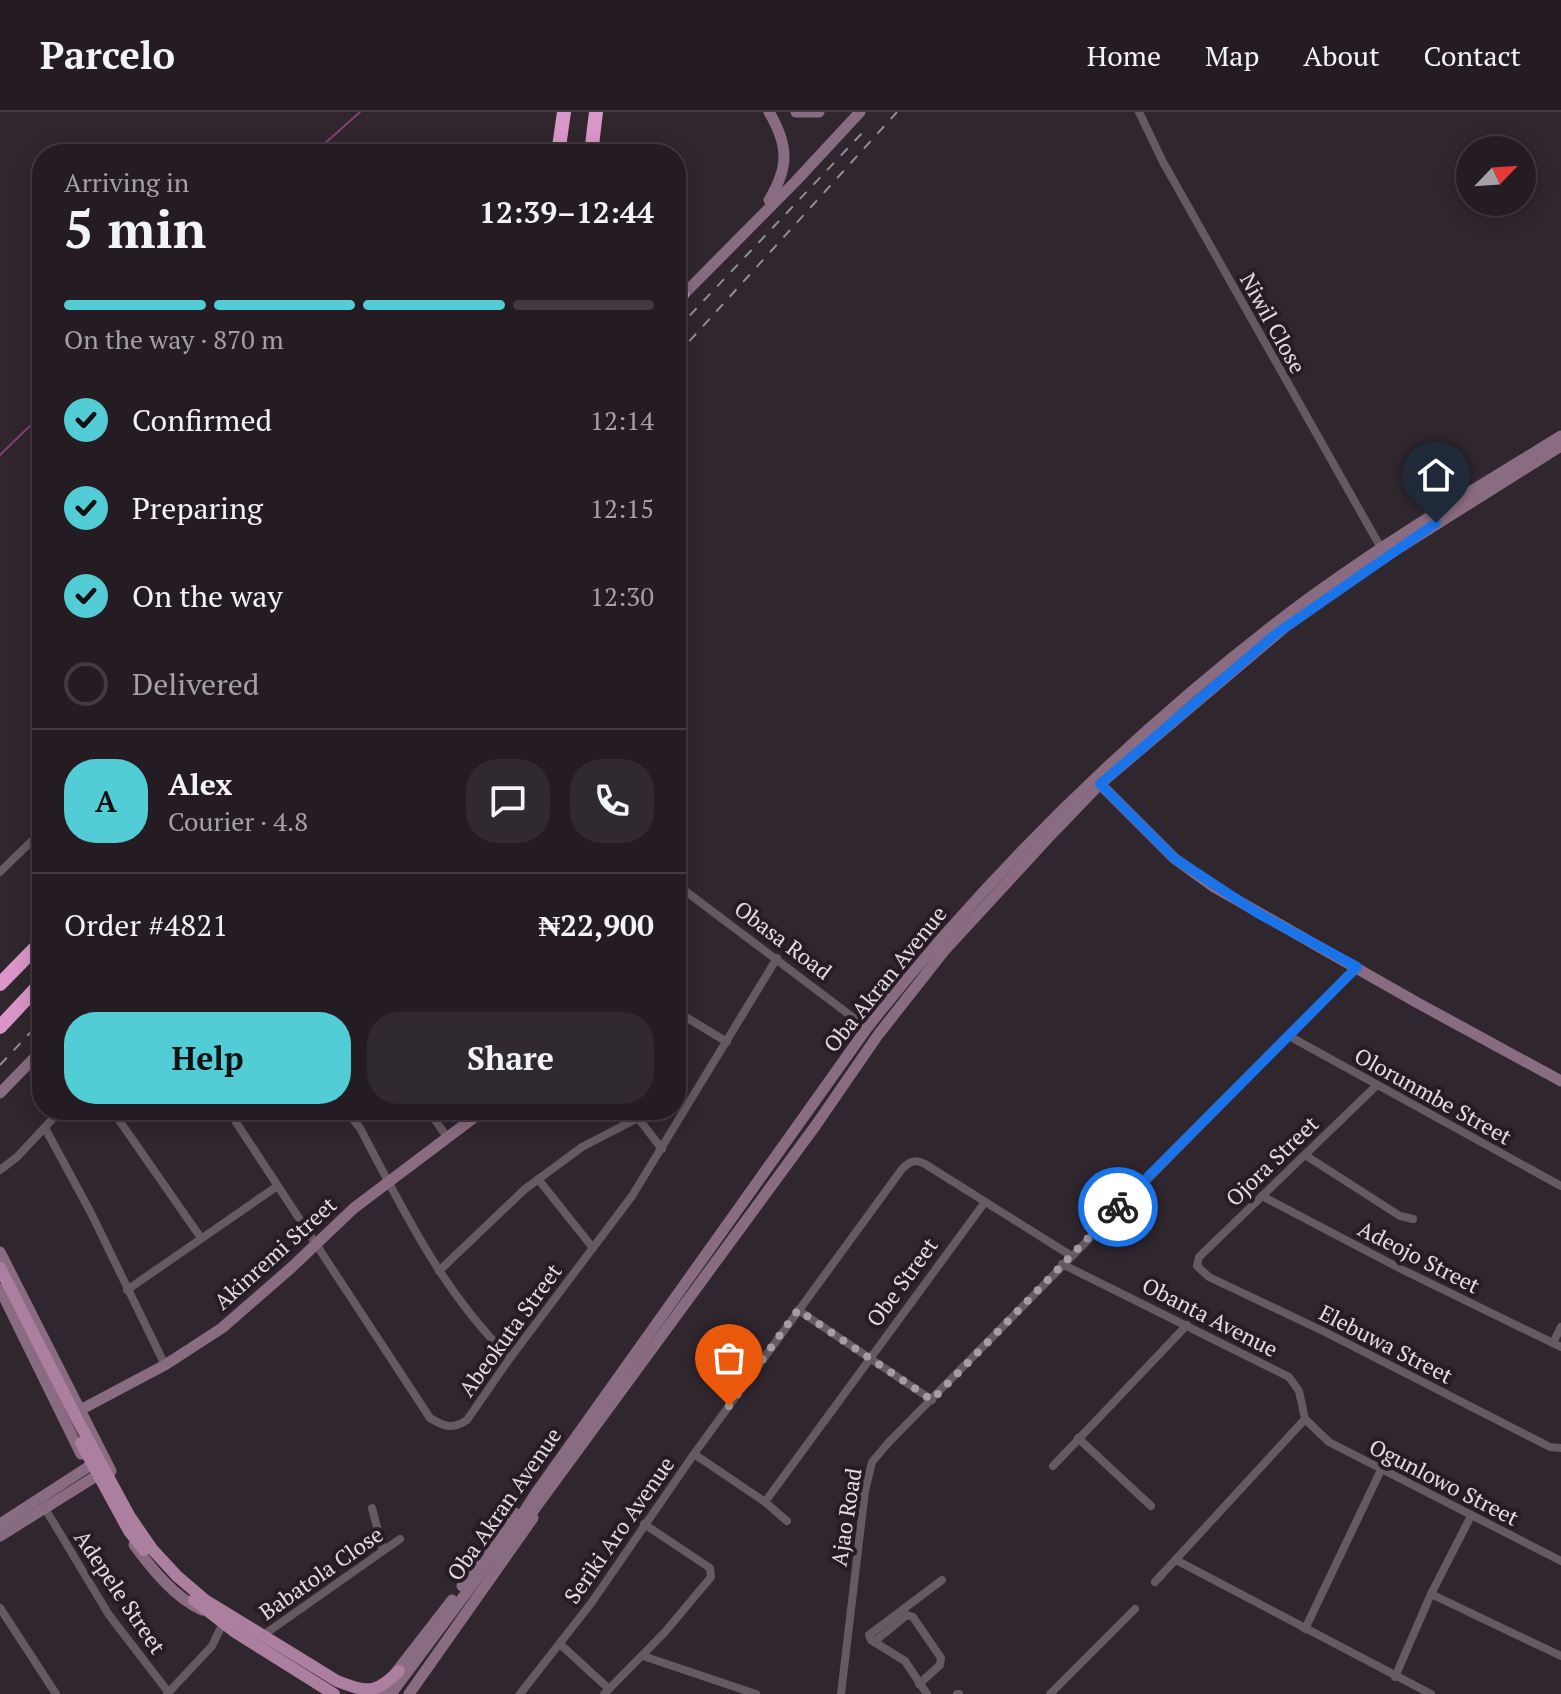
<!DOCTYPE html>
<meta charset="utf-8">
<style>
body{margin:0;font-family:"PT Serif",serif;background:#30292f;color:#f1f3f6;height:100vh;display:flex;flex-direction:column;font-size:30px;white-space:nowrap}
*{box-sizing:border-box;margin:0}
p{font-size:26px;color:#a3a1a5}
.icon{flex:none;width:44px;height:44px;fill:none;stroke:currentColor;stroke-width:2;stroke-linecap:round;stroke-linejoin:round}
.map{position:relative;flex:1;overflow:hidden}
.panel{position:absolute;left:32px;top:32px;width:654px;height:976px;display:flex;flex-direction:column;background:#241c22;border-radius:32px;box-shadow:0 4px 20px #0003,0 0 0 2px #413a40}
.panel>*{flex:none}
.needle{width:52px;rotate:65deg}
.fabs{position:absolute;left:1456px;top:24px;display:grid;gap:16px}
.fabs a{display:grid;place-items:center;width:80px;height:80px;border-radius:50%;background:#241c22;box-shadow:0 4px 20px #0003,0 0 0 2px #413a40;font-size:40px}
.pin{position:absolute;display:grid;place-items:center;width:68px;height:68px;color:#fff;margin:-82px -34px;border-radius:50% 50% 50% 0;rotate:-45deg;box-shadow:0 0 8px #0007}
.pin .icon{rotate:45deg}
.courier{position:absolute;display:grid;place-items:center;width:80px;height:80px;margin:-40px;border:6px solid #1a73e8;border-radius:50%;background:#fff;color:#222;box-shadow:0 2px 10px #0007}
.overview em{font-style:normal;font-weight:700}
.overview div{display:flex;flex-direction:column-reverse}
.overview{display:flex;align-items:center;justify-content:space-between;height:136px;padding:0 32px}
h1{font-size:52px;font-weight:700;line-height:60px}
.bar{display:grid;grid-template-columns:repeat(4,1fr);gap:12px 8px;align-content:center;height:96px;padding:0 32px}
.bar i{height:10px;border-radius:6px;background:#413a40}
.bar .active{background:#52ccd5}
.bar p{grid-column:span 4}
.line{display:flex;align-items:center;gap:20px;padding:0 32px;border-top:2px solid #413a40}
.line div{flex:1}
.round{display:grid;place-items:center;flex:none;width:84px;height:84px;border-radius:32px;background:#30292f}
ol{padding:0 32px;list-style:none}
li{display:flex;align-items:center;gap:24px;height:88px}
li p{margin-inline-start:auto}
li .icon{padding:8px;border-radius:50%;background:#52ccd5;color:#111;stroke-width:4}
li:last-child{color:#a3a1a5}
li i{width:44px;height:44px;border:4px solid #413a40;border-radius:50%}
.primary-button{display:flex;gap:16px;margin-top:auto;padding:16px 32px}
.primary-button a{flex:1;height:92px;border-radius:32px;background:#52ccd5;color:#111;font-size:32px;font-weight:700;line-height:92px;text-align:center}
.primary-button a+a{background:#30292f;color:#f1f3f6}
header{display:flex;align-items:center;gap:48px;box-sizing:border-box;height:112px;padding:0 40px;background:#241c22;border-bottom:2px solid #413a40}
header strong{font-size:38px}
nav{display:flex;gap:44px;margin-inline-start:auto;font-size:28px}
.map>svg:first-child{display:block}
</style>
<header>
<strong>Parcelo</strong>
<nav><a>Home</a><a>Map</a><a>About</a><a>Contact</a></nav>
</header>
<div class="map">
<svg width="1561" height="1582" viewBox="0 0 1561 1582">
<rect width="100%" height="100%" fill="#30262e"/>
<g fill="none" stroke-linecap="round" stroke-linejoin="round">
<g stroke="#863e77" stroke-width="2">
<polyline points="313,42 360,0"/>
<polyline points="0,343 42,302"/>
</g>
<g stroke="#665a62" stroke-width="8">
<polyline points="1139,0 1163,50 1381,436"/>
<polyline points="0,760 42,719"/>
<polyline points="676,772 867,916"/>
<polyline points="676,899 727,930"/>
<polyline points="1289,924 1561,1074"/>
<polyline points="1376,974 1199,1145 1197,1154 1209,1165 1325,1220 1550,1335 1561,1336"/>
<polyline points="112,998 201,1126"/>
<path d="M228,998L430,1306C443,1314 453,1318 467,1308L510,1246L632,1084L777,846"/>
<path d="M345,998L360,1016C403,1098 443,1181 510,1246"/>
<polyline points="428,998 447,1025"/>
<polyline points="45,1016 91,1101 165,1253"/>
<polyline points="1305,1043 1400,1104 1413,1107"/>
<polyline points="0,1058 17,1045 61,998"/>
<polyline points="538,1067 593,1136"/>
<polyline points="1262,1084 1403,1158 1561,1235"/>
<polyline points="1062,1152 1289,1265 1299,1279 1305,1307 1329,1330 1561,1449"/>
<polyline points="439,1159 525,1077 582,1035 638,1006 662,1037"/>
<polyline points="127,1178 276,1075"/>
<polyline points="798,1198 932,1288"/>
<polyline points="1553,1231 1561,1215"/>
<polyline points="1078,1326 1151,1394"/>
<polyline points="694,1342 765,1390 787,1409"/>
<polyline points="1053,1354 1187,1213"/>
<polyline points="765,1390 985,1090"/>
<polyline points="372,1396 383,1438"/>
<polyline points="46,1398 109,1503 169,1581"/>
<polyline points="1176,1448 1431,1582"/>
<polyline points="1155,1470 1305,1307"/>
<polyline points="1431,1482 1561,1544"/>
<polyline points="0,1496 56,1582"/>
<polyline points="1305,1517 1381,1358"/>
<polyline points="262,1524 400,1427"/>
<polyline points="874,1530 907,1503 913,1505 941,1546 940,1553 919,1572"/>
<polyline points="560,1532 609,1577"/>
<polyline points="643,1544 756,1582"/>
<polyline points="1395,1565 1431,1482 1471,1404"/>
<polyline points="167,1582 212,1534 223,1511"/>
<path d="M520,1582L592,1490L694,1342L902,1057C910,1049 915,1047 925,1052L1070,1143"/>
<polyline points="604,1582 665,1520 711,1465 710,1456 644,1412"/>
<polyline points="841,1582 865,1379 872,1350 889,1330 1357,855"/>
<polyline points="927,1582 905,1549 871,1528 869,1523 942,1468"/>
<polyline points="957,1582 959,1582"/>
<polyline points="1050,1582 1135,1497"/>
</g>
<g stroke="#896c81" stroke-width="11">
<path d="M769,0C789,34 789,55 769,88"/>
<polyline points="796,0 819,0"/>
<polyline points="678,188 795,70 860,0"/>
<polyline points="1097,669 1174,746 1214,775 1416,890 1561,969"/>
<polyline points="0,981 42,938"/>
<polyline points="0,1140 111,1359"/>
<polyline points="0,1177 81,1342"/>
<polyline points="82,1297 165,1253 222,1216 292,1155 354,1096 484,998"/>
<polyline points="525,1410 816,1013 878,923 944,839 1048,726 1100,672 1285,515 1386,444 1561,334"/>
<polyline points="0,1412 88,1355"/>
<polyline points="0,1424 93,1366"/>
<path d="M134,1433C152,1457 174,1485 202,1498"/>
<polyline points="462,1474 515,1401"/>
<polyline points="379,1582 452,1488"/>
<path d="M391,1582L507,1426L536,1381L867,916C988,763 1127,626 1281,507C1370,439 1466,382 1561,324"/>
<polyline points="409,1582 533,1406"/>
</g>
<g stroke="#ac7ea0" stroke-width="12">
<path d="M0,1156L78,1309L130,1405L152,1437L177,1464L205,1488L337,1569C368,1581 375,1582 399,1559"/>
<polyline points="81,1331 129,1419 144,1438"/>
<polyline points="194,1488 235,1520 334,1582"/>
</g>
<g stroke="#da96c9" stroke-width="14">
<polyline points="558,42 564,0"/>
<polyline points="591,42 596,0"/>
<polyline points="676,187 682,183"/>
<polyline points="0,872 42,829"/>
<polyline points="0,915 42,870"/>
</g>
<g stroke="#958d93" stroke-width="2" stroke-dasharray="10 10" stroke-linecap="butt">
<polyline points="676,218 865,18"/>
<polyline points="676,244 897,0"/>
<polyline points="0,953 42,908"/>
</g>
</g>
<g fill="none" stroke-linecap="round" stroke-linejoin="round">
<polyline stroke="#a49ca2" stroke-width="8" stroke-dasharray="0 14.4" points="729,1294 798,1198 932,1288 1118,1095"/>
<polyline stroke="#1a73e8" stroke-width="10" points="1118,1095 1357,855 1256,800 1174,746 1100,672 1277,521 1436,411"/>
</g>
<g text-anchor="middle" stroke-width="8" stroke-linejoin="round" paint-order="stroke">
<g font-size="22" fill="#e3dce1" stroke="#261c24">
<text transform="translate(1273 211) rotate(61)" y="8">Niwil Close</text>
<text transform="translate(783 828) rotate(37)" y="8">Obasa Road</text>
<text transform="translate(885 867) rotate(-51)" y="8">Oba Akran Avenue</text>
<text transform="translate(1433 984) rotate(29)" y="8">Olorunmbe Street</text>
<text transform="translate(1272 1049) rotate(-44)" y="8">Ojora Street</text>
<text transform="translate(275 1141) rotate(-42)" y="8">Akinremi Street</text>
<text transform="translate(1419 1145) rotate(27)" y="8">Adeojo Street</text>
<text transform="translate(902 1170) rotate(-54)" y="8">Obe Street</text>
<text transform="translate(1210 1205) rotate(27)" y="8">Obanta Avenue</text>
<text transform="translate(510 1218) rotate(-54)" y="8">Abeokuta Street</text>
<text transform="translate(1386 1232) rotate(27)" y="8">Elebuwa Street</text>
<text transform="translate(1444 1370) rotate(27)" y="8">Ogunlowo Street</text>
<text transform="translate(504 1392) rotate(-55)" y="8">Oba Akran Avenue</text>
<text transform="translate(846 1405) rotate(-81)" y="8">Ajao Road</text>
<text transform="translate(619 1418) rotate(-55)" y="8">Seriki Aro Avenue</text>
<text transform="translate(321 1461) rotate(-35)" y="8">Babatola Close</text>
<text transform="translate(120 1480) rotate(56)" y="8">Adepele Street</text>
</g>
</g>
</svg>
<div class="fabs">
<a><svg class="needle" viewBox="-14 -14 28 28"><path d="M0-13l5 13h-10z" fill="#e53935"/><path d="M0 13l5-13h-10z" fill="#a3a1a5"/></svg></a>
</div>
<div class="pin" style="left:729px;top:1294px;background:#ea580c"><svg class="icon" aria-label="bag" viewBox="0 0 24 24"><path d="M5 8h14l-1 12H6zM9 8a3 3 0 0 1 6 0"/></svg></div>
<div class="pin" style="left:1436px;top:411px;background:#1f2937"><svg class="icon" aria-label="home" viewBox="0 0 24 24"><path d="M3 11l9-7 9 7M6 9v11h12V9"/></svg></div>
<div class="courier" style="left:1118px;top:1095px"><svg class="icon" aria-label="bike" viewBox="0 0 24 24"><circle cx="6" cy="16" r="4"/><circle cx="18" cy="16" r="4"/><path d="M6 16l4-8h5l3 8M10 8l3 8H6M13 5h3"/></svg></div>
<section class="panel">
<div class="overview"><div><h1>5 min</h1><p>Arriving in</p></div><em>12:39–12:44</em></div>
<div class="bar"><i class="active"></i><i class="active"></i><i class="active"></i><i></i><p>On the way · 870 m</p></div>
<ol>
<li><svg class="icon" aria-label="check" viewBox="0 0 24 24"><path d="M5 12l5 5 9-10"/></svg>Confirmed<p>12:14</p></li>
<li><svg class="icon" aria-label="check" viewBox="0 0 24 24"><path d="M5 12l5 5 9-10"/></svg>Preparing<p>12:15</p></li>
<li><svg class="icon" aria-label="check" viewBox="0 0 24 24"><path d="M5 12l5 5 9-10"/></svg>On the way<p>12:30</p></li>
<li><i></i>Delivered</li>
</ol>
<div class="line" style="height:144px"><b class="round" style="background:#52ccd5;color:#111">A</b><div><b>Alex</b><p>Courier · 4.8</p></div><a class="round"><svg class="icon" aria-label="chat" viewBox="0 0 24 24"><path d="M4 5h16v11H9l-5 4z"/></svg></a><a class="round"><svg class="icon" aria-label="phone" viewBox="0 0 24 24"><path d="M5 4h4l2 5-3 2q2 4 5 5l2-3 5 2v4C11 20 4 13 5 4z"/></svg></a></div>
<div class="line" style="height:104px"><div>Order #4821</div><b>₦22,900</b></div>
<div class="primary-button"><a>Help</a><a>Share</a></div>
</section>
</div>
